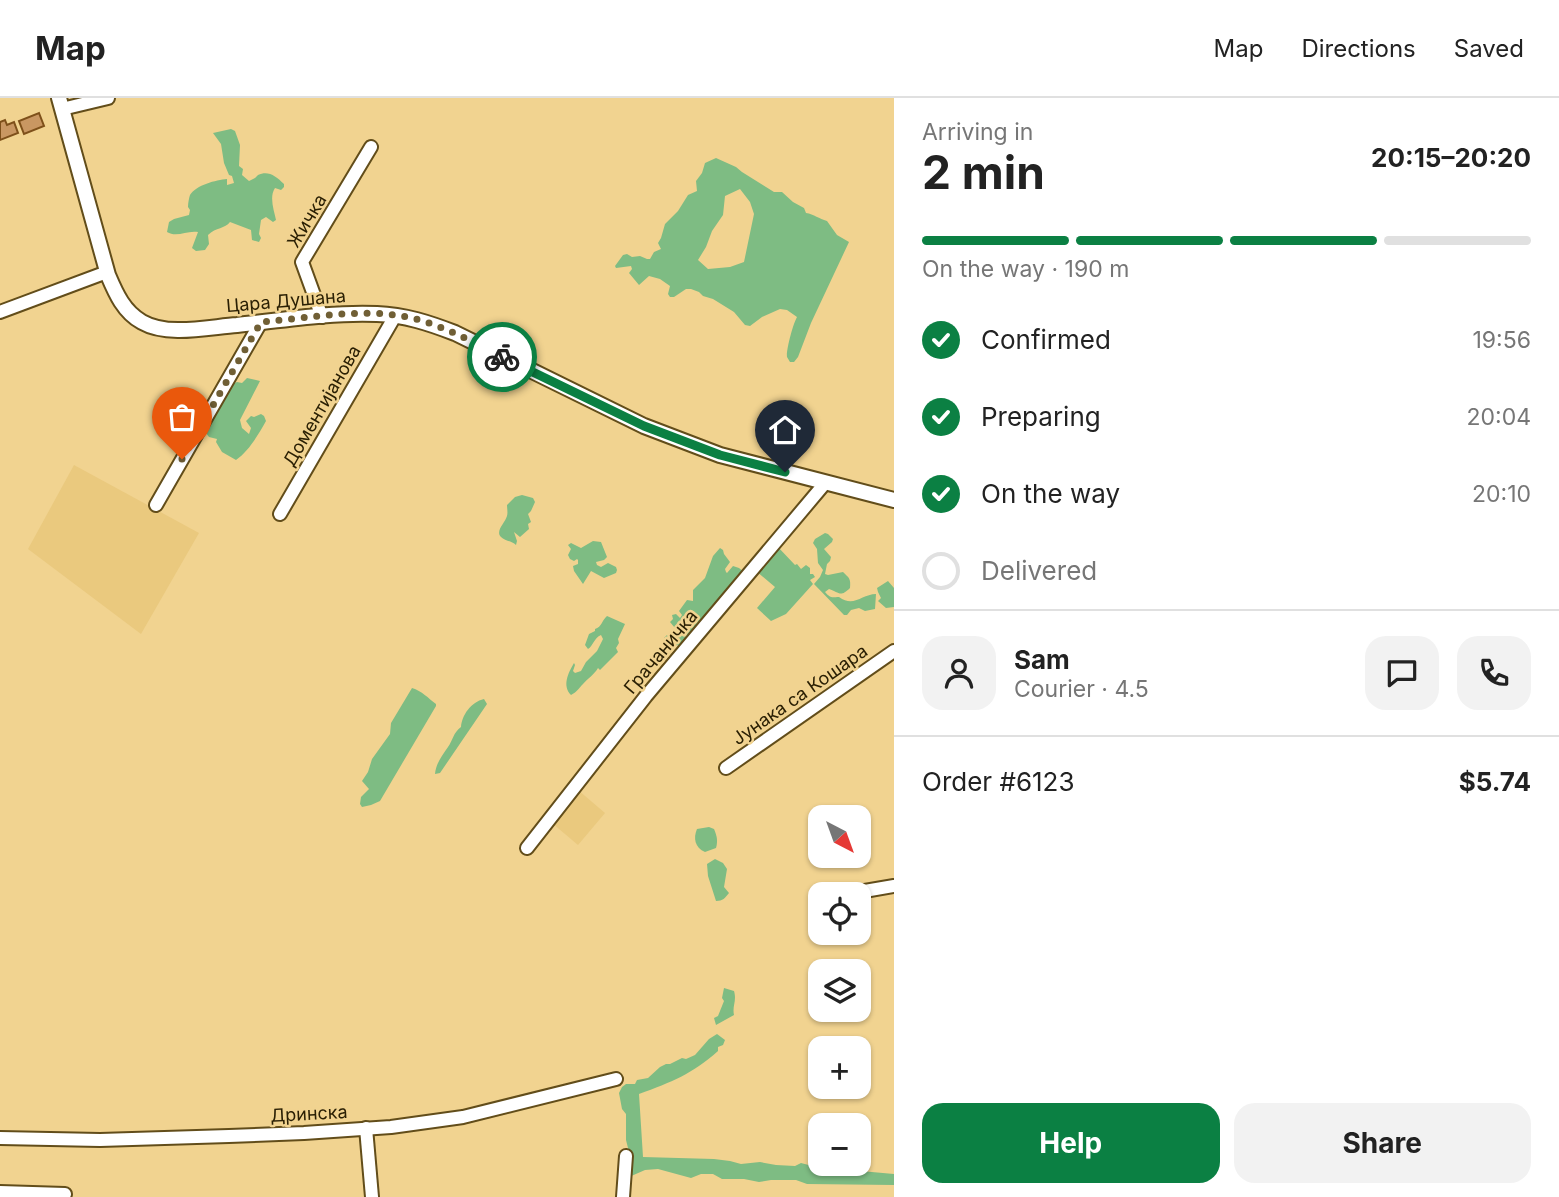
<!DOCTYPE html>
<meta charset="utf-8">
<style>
body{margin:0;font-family:Inter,sans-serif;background:#f2f2f2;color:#222;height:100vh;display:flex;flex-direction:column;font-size:26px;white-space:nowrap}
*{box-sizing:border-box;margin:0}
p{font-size:23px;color:#767676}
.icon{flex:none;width:38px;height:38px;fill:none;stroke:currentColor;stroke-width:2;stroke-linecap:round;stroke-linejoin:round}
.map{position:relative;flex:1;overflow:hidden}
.sheet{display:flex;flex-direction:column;background:#fff;width:665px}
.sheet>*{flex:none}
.needle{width:46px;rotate:139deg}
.controls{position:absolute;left:808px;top:707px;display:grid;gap:14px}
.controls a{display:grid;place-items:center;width:63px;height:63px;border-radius:14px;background:#fff;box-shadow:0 2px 5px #0004;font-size:35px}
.pin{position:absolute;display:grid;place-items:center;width:60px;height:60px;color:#fff;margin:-72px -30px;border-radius:50% 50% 50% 0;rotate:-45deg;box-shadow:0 0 7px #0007}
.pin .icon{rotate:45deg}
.courier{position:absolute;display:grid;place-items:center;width:70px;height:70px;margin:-35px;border:5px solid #0b8043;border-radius:50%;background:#fff;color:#222;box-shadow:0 2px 9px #0007}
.summary em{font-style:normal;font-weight:700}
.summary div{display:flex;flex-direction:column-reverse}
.summary{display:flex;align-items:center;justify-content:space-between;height:119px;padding:0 28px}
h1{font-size:46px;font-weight:700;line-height:52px}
.bar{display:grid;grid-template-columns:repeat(4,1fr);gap:10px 7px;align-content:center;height:84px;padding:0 28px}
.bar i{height:9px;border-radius:5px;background:#e0e0e0}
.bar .current{background:#0b8043}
.bar p{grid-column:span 4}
.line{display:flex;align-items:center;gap:18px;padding:0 28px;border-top:2px solid #e0e0e0}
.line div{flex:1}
.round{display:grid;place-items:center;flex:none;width:74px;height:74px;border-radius:21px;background:#f2f2f2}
ol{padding:0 28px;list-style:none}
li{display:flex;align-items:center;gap:21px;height:77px}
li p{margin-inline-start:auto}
li .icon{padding:7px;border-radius:50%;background:#0b8043;color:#fff;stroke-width:4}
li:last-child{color:#767676}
li i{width:38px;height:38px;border:4px solid #e0e0e0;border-radius:50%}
.action{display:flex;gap:14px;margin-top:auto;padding:14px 28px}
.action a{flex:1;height:80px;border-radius:21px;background:#0b8043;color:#fff;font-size:28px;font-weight:700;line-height:80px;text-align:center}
.action a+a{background:#f2f2f2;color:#222}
header{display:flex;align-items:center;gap:42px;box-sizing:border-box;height:98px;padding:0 35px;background:#fff;border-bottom:2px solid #e0e0e0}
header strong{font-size:33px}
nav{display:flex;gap:38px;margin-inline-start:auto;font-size:24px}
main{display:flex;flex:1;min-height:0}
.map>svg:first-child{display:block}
</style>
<header>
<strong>Map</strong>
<nav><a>Map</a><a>Directions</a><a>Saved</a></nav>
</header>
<main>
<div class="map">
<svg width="894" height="1099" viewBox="0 0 894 1099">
<rect width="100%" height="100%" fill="#f1d390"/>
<g fill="#eac97e">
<polygon points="74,367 199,435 141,536 28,451"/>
<polygon points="578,692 605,715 578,747 552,725"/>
</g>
<g fill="#7ebc83" fill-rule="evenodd">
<path d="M231,31L235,33L240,47L239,68L243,71L242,77L249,83L255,80L258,77C268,72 276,78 284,86V89L281,92L275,90C269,99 274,112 276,122L273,124L266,119L261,122L259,136L261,140L259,144L252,142L251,132L230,124C225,131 216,129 208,137L209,146L205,152L196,153L192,150L198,134C187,132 177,140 167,134L169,124L174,121L189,117L190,112L188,109C188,105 189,100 190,97C196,87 216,82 227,81V87L234,85L232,78L229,77L224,65L221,46L213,35Z"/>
<path d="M716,60L736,69L742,74L774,94H782L793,104L804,110L806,115C814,116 819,121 827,123L837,137L849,144L811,225L798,259L794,264H790C789,262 788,261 787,259C786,252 793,226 797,219L787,212L780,211L762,219L750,228L745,227L734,214L713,201L703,198L699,194L691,191H686L674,199H670L668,196L670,188L660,181L649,178L639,187L629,175L632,171L631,168L616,170L615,168L623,157L627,156L632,159L640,158L647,161H650L654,154L661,151L658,145L661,140L665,126L678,113L688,97L697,93L696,83L702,75L705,65ZM740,91L750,104L754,116L744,164L730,169L708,171L698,162L706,149L712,133L723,117L725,98Z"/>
<path d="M247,280L260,283L240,322L242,330L249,336L251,330L246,323L251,318L254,319L261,316L264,318L266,323C258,337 249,353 236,362L222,354L216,344L217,341L209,339L206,335V330L228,294L231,287L237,284L242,285Z"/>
<path d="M522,397L533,400L535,404L531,413L528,416L531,424L528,426L529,431L520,439L514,434L517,443L516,447C512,443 505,443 501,439C495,433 505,425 507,418C508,415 507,410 507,407L515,399Z"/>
<path d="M825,435L828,436L833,441L832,444L824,451L831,459L830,463L827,466L825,476L828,477L843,474C849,480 851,480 850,490C840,500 839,494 829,491L825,494C831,501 832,499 839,499C854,510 862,496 876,496L875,511L865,513L859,510L851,512L847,517H844L814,486L820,479L823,472L818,465L817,451L813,445L815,441Z"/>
<polygon points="593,443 601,444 607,459 604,462 596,464 597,467 601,469 608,465 616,469 617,472 616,475 604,480 591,473 583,486 574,473 573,468 578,466 578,462 577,461 574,463 570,461 568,457 571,451 568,447 571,445 581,450"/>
<polygon points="777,448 795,467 797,466 801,471 806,467 810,470 810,476 813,476 815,479 810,482 813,486 786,516 771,523 757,510 775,489 756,473 766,459 770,461 772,460 773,454"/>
<polygon points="720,450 723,452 724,456 730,464 725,471 726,474 727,475 733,468 739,470 745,475 688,543 680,547 671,548 664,540 667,537 671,540 674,538 675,530 670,524 673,521 672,517 676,516 680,520 682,517 679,513 687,502 693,503 693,492 705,480 713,458"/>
<polygon points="888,483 894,490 894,509 886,510 878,503 881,500 878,494 877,490"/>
<path d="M607,518L625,526L618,541L619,545L616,550L618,554L600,572L598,570C594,577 588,580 583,586C578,591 577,594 571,597C562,588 568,575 574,565L575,567L573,573L575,575L581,573L586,564L597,553L603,541L601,537C594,540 593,548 588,551L585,547L589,536L595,533V531C602,529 602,522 607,518Z"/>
<path d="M412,590C422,593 428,600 436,606V608L380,703L371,707L362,709L360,706L361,699L369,691L362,683L368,674L372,661L390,636L391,625Z"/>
<path d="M484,601L487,606L440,675L435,676C436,665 442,658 448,649C453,642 453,635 461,629C462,617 471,604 484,601Z"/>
<path d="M709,729L714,731C717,738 718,743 716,750L705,754C695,750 693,740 697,731Z"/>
<path d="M715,761L723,765L727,771L724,789L729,795C725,800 723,803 716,803L708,778L707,766Z"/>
<path d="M724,890L734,893C737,903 732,908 734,917L716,927L714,920L718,918L724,903L722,900Z"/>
<path d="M717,936L725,942L723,947L718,949V953C692,976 672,984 639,996L643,1059L714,1061L730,1063L741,1066L760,1064L776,1067L795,1068L801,1065L816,1069L894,1076V1087L807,1086L796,1082H771L759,1084L744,1081H722L713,1076H701L691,1080L658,1071L645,1072L629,1079L630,1058L626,1042V1016L622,1011L619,995L622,989L626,986H635L637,982L648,980L660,969L666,966H670L682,960L686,961L695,957L709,941Z"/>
</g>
<g fill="#c99762" stroke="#7e501a" stroke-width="2">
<polygon points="39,15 44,28 24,36 19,23"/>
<polygon points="5,22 7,27 14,24 18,35 0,42 0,24"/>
</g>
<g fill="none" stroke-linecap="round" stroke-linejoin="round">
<g stroke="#624d1a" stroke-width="16">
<g id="minor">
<polyline points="62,11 108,0"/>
<polyline points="0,214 107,174"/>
<polyline points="322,219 302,164 371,49"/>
<polyline points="156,407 261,224"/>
<polyline points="280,416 395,218"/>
<polyline points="726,670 894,553"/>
<polyline points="527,750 646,598 826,384"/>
<polyline points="853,795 894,788"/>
<polyline points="366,1030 372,1099"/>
<polyline points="0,1040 100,1042 229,1038 304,1035 391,1029 463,1019 616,981"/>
<polyline points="0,1094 65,1096"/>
<polyline points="623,1099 626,1058"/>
</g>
</g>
<g stroke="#624d1a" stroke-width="18">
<path id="tertiary" d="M59,0L108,177C116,196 124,214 142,224C168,239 209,229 237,227C283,222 331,214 377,216C405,217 429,225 455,235L644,328L720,357L894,402"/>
</g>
<use href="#minor" stroke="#fff" stroke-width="12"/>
<use href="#tertiary" stroke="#fff" stroke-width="14"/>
</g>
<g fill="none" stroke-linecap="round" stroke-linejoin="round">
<path stroke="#705f35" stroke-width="7" stroke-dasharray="0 12.6" d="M182,361L261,224C313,220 372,207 423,223C451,232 477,246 502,259"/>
<polyline stroke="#0b8043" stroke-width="9" points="502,259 644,328 720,357 785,374"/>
</g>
<g text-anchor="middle" stroke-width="5" stroke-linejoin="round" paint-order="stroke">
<g font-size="18" fill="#2b2004" stroke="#f1d390">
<text transform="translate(307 123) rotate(-59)" y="6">Жичка</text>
<text transform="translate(286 203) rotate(-5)" y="6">Цара Душана</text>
<text transform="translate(322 308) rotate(-60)" y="6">Доментијанова</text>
<text transform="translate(661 554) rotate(-50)" y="6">Грачаничка</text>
<text transform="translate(800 597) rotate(-35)" y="6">Јунака са Кошара</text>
<text transform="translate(309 1016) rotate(-3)" y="6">Дринска</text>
</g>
</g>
</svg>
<div class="controls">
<a><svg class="needle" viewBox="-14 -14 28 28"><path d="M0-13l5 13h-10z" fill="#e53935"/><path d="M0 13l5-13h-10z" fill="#767676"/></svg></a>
<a><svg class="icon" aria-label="locate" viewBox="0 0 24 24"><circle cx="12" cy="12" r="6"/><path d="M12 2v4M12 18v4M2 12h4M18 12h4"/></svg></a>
<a><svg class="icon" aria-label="layers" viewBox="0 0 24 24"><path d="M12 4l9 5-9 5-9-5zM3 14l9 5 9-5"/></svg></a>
<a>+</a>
<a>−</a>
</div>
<div class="pin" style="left:182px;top:361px;background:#ea580c"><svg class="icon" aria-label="bag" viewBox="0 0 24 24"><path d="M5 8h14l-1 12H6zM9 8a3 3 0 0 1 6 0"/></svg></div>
<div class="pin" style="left:785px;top:374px;background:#1f2937"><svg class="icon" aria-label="home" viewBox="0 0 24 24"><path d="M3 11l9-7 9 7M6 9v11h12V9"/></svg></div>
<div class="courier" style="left:502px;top:259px"><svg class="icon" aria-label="bike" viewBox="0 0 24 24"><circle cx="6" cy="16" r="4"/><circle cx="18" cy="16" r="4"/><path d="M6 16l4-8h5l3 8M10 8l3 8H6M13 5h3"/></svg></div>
</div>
<section class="sheet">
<div class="summary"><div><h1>2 min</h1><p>Arriving in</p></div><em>20:15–20:20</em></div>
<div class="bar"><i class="current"></i><i class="current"></i><i class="current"></i><i></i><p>On the way · 190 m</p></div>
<ol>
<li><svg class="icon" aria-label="check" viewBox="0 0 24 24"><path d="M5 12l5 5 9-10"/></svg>Confirmed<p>19:56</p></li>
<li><svg class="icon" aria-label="check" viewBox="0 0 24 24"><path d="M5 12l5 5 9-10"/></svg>Preparing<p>20:04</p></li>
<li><svg class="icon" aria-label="check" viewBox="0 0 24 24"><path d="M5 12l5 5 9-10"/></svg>On the way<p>20:10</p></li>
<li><i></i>Delivered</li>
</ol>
<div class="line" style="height:126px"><a class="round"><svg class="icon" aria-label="person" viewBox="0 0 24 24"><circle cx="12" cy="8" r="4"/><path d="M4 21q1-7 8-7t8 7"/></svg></a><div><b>Sam</b><p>Courier · 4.5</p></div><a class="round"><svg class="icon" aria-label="chat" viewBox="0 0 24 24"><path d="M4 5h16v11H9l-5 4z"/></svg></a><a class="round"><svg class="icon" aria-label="phone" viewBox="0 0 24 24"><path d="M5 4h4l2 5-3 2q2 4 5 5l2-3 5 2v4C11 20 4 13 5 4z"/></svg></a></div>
<div class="line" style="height:91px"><div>Order #6123</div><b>$5.74</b></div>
<div class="action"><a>Help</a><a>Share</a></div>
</section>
</main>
